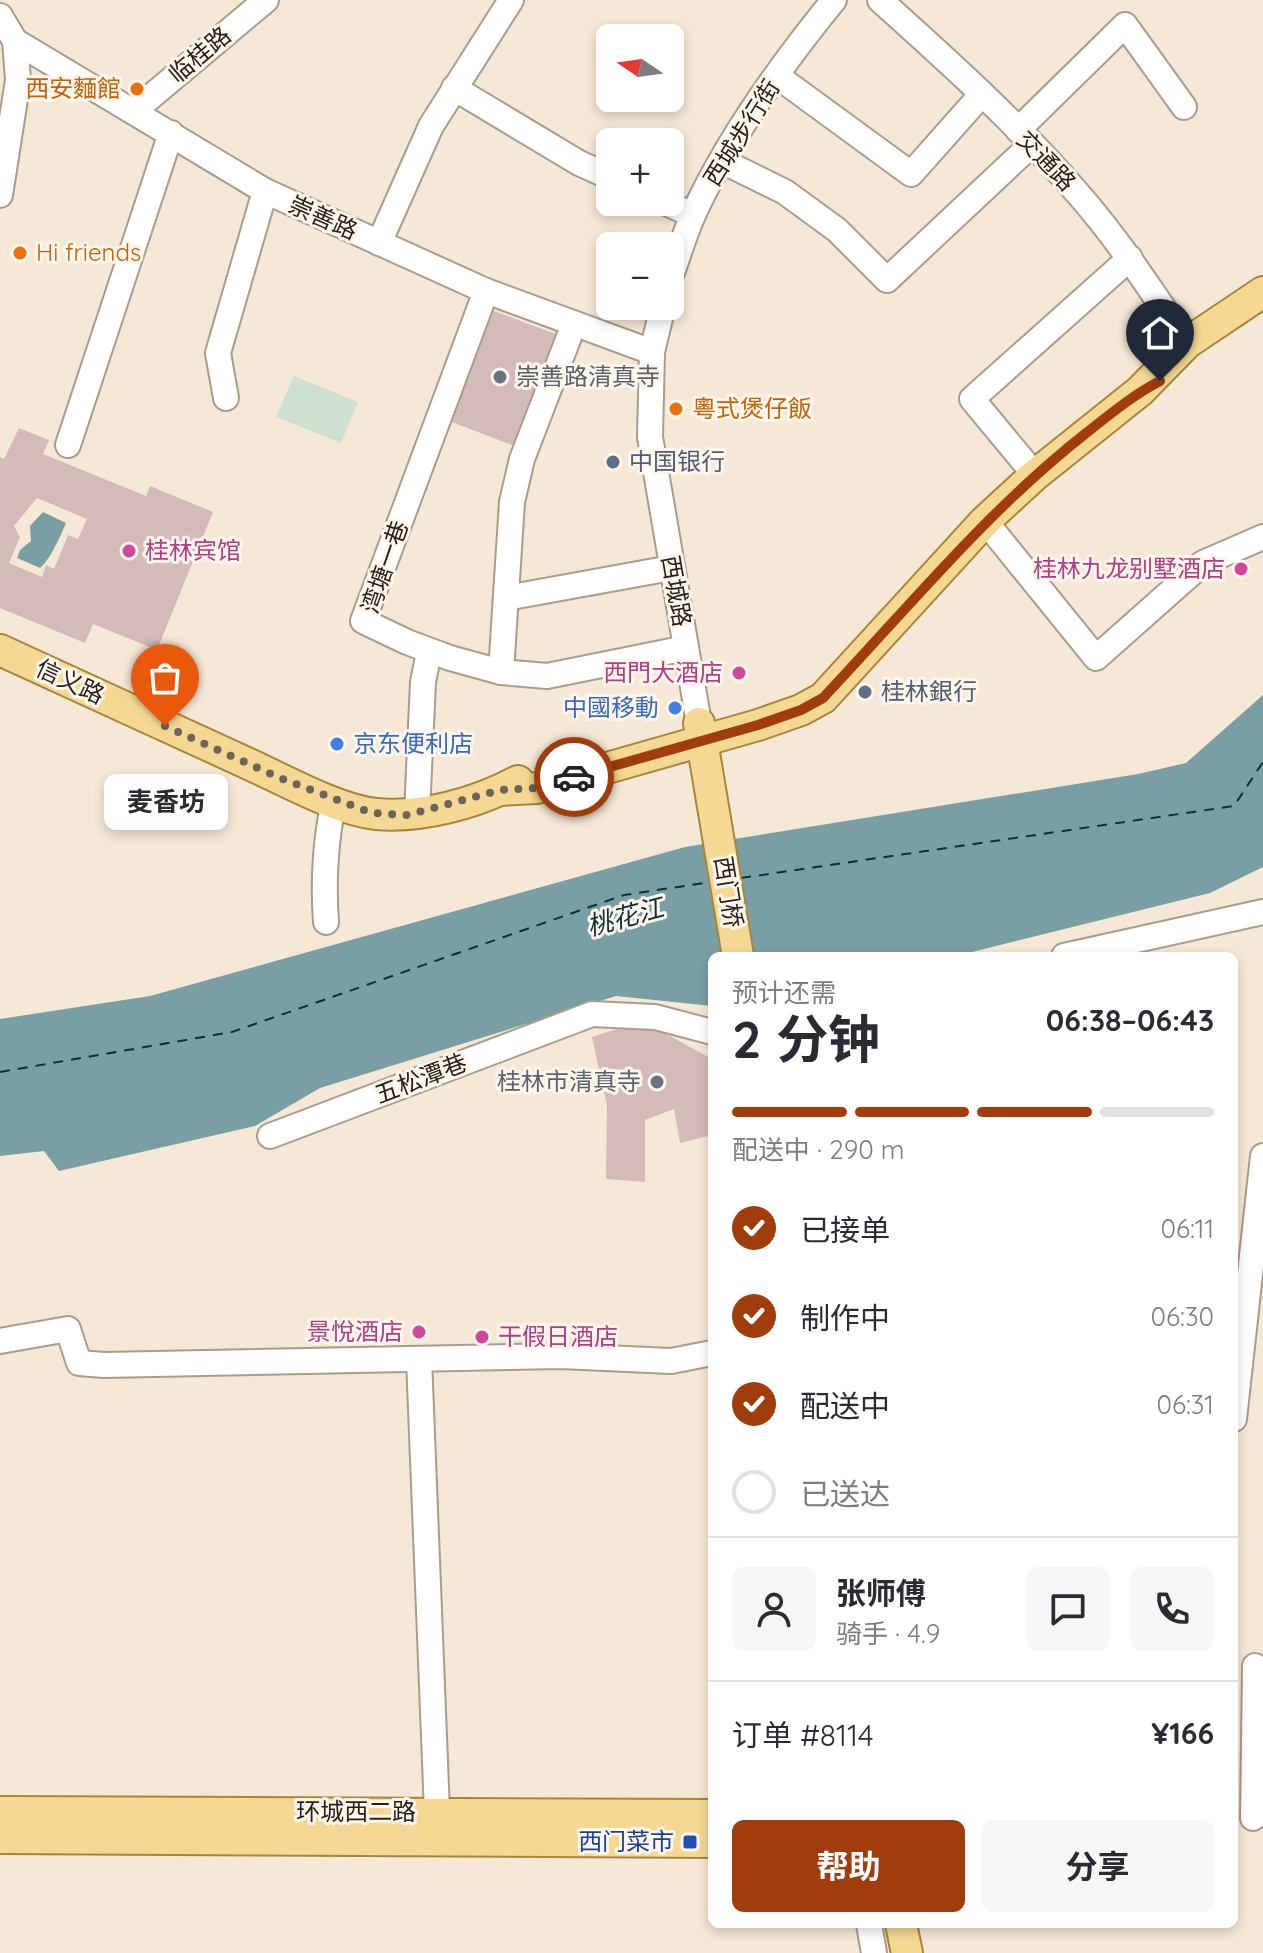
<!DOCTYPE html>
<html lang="zh">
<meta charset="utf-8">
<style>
body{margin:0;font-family:Quicksand,"Noto Sans SC",sans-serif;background:#f7f7f7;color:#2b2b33;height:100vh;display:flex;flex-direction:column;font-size:30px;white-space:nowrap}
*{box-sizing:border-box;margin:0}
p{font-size:26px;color:#7c7c81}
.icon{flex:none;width:44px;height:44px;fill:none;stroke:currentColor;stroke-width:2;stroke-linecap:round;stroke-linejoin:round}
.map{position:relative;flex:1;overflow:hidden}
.side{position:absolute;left:708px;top:952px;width:530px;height:976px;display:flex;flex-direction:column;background:#fff;border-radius:12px;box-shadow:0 4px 12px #0003}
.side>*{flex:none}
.needle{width:52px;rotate:283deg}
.controls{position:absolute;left:596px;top:24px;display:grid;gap:16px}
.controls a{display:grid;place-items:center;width:88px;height:88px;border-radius:12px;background:#fff;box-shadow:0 4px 12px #0003;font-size:40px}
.pin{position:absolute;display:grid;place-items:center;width:68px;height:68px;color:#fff;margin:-82px -34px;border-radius:50% 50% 50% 0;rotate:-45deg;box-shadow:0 0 8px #0007}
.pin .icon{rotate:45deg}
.courier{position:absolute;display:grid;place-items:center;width:80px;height:80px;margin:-40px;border:6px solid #a13d0d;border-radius:50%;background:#fff;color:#222;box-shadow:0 2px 10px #0007}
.bubble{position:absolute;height:56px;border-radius:12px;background:#fff;box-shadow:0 4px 12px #0003;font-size:26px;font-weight:700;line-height:56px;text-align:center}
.head em{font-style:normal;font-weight:700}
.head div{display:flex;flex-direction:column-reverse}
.head{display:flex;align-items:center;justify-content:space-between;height:136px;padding:0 24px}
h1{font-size:52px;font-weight:700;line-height:60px}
.bar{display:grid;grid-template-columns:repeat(4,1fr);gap:12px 8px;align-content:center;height:96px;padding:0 24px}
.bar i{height:10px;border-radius:6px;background:#e1e1e2}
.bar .current{background:#a13d0d}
.bar p{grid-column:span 4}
.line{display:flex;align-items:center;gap:20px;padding:0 24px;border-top:2px solid #e1e1e2}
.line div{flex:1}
.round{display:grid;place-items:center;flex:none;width:84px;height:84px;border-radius:12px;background:#f7f7f7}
ol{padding:0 24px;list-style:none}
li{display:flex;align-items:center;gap:24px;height:88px}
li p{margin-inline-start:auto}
li .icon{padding:8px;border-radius:50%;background:#a13d0d;color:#fff;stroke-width:4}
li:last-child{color:#7c7c81}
li i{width:44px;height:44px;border:4px solid #e1e1e2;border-radius:50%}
.primary-button{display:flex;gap:16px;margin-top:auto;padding:16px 24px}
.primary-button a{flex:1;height:92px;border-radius:12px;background:#a13d0d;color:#fff;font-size:32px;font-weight:700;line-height:92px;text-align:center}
.primary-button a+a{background:#f7f7f7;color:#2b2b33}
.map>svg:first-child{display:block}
</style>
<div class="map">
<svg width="1263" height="1953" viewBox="0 0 1263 1953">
<rect width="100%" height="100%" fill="#f6e8d6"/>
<polygon fill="#cee0d2" points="294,376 358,402 341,443 276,417"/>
<g fill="#799fa5">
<path d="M43,512L66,523C61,535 50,560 40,568L17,558L20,550L31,541L30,526Z"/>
<polygon points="1263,695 1263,867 1210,893 956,956 712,956 712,1006 616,996 320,1088 255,1126 59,1171 44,1151 0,1156 0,1019 150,996 685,847 1138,774 1186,763"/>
</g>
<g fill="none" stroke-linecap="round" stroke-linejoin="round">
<g stroke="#093137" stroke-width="2" stroke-dasharray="10 8" stroke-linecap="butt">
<polyline points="741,878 1234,806 1263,762"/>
<polyline points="0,1072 232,1032 624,895 711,882"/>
</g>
</g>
<g fill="#d4bbb9" fill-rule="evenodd">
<polygon points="483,307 558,335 517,447 441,418"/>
<path d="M19,428L49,440L43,454L146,496L150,486L213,512L157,650L93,624L85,643L0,608V457L4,459ZM37,498L87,519L78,539L68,535L54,569L46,565L42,577L9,563L20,537L14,526Z"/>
<polygon points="629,1025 650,1025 712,1059 712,1135 680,1143 674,1109 645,1120 645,1182 606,1179 607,1105 592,1037"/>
</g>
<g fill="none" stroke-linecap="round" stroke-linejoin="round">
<g stroke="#a99d8b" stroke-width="28">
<g id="minor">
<path d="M880,0C949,62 1019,125 1080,196C1120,242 1153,293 1187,343"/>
<polyline points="0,16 15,41 18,80 0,195"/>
<polyline points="15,41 265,191 486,291 652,352"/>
<polyline points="777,76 911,174 982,94"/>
<polyline points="454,88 579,163 610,177"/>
<polyline points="135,110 266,0"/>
<polyline points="1018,130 1125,25 1184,107"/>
<polyline points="722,161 785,192 837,230 887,280 1031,145"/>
<polyline points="664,202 693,215"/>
<polyline points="379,243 431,126 511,0"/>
<path d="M670,278C678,257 684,235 693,215C728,138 781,65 834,0"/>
<polyline points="486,291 363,621 407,642 450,658 501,672 547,676 686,648"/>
<polyline points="663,306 652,352 650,437 699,723"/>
<polyline points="226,398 218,353 265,191"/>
<polyline points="68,445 171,133"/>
<polyline points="1035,475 972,399 1130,258"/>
<polyline points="985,521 1096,658 1203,563 1263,537"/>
<polyline points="506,598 671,568"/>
<polyline points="501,672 512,502 522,459 574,324"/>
<polyline points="417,813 423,682 429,652"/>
<path d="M326,922C323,880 325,842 334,801"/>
<polyline points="1064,956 1263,912"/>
<polyline points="270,1136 592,1014 655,1017 712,1032"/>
<polyline points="0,1341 68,1329 79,1363 104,1365 560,1356 671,1361 712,1353"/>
<polyline points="419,1359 437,1812"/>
<polyline points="1234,1419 1263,1156"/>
<polyline points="1253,1818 1255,1666"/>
<polyline points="869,1924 874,1953"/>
</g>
</g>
<g stroke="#a88639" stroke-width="34">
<g id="major">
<path d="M0,650C84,688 167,727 251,765C286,781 338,810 376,814C423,818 477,803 518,781"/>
<polyline points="699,723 738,956"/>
<polyline points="500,790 537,788 758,725 801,710 823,698 985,521 1035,475 1140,391 1187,343 1263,292"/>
<polyline points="0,1812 712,1815"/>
<polyline points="0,1838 712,1842"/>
<polyline points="901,1924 907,1953"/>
</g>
</g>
<use href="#minor" stroke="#fff" stroke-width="24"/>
<use href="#major" stroke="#f5d893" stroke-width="30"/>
</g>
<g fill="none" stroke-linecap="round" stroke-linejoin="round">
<polyline stroke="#6e655a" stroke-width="8" stroke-dasharray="0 14.4" points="165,726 280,778 372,813 407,815 500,790 537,788 574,777"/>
<path stroke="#a13d0d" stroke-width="10" d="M574,777L758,725L801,710L823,698C908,608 987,511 1085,434C1109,415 1133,395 1160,381"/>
</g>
<g fill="#e8710a" stroke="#fff6eb" stroke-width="3">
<circle cx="137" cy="89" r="8"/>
<circle cx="20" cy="253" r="8"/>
<circle cx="676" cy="409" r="8"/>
</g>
<g fill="#6b7280" stroke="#fff6eb" stroke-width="3">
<circle cx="500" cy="377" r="8"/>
<circle cx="657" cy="1082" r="8"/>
</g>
<g fill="#5c6f8a" stroke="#fff6eb" stroke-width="3">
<circle cx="613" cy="462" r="8"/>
<circle cx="865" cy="692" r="8"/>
</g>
<g fill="#d1479c" stroke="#fff6eb" stroke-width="3">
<circle cx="129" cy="551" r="8"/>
<circle cx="1241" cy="569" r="8"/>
<circle cx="739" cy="673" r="8"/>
<circle cx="419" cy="1332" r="8"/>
<circle cx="482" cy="1337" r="8"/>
</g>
<g fill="#3f7fe0" stroke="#fff6eb" stroke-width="3">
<circle cx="675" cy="708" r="8"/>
<circle cx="337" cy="744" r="8"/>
</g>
<rect fill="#1a4fb4" stroke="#fff6eb" stroke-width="3" x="682" y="1834" width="16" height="16" rx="4"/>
<g text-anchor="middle" stroke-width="6" stroke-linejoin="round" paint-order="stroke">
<g font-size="24" fill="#241f18" stroke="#fff6eb">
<text transform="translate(200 55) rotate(-40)" y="8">临桂路</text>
<text transform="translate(742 133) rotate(-58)" y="8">西城步行街</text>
<text transform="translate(1046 161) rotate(46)" y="8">交通路</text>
<text transform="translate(323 218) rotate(24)" y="8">崇善路</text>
<text transform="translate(385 567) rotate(-71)" y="8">湾塘一巷</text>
<text transform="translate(676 591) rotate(80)" y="8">西城路</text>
<text transform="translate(70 682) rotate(25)" y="8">信义路</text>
<text transform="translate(728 892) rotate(81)" y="8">西门桥</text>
<text transform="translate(421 1079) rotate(-21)" y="8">五松潭巷</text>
<text x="356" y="1820">环城西二路</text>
</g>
<g font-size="24" fill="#c56008" stroke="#fff6eb" text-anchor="start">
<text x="121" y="97" text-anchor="end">西安麵館</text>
<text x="36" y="261">Hi friends</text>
<text x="692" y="417">粵式煲仔飯</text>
</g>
<g font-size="24" fill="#5b616d" stroke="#fff6eb" text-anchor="start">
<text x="516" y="385">崇善路清真寺</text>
<text x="641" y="1090" text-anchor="end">桂林市清真寺</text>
</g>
<g font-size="24" fill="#4e5e75" stroke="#fff6eb" text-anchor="start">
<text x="629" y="470">中国银行</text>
<text x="881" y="700">桂林銀行</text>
</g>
<g font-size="24" fill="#b23c85" stroke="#fff6eb" text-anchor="end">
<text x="145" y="559" text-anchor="start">桂林宾馆</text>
<text x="1225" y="577">桂林九龙别墅酒店</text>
<text x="723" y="681">西門大酒店</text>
<text x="403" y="1340">景悅酒店</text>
<text x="498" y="1345" text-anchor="start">干假日酒店</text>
</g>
<g font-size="24" fill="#366cbe" stroke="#fff6eb" text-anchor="end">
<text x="659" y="716">中國移動</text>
<text x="353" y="752" text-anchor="start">京东便利店</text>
</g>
<g font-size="24" fill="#164399" stroke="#fff6eb" text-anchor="end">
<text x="674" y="1850">西门菜市</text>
</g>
<g font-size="26" font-style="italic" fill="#093137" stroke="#fff6eb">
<text transform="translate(625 917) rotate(-15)" y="9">桃花江</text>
</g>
</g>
</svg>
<div class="controls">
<a><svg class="needle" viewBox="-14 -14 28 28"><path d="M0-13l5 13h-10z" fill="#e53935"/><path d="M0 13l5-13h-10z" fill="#7c7c81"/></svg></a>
<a>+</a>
<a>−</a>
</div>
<div class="pin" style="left:165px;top:726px;background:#ea580c"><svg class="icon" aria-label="bag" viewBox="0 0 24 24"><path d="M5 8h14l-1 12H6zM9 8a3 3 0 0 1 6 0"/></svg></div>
<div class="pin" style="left:1160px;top:381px;background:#1f2937"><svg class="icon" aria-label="home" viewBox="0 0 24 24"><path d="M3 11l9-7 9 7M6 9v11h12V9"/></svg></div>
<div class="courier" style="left:574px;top:777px"><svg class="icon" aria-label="car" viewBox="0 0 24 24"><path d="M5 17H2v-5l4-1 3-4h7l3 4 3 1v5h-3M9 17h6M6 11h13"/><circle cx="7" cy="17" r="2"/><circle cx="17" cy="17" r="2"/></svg></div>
<div class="bubble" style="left:104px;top:774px;width:124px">麦香坊</div>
<section class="side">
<div class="head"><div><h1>2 分钟</h1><p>预计还需</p></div><em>06:38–06:43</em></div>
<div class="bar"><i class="current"></i><i class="current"></i><i class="current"></i><i></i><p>配送中 · 290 m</p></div>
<ol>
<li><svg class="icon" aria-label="check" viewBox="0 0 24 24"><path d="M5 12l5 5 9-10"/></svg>已接单<p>06:11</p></li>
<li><svg class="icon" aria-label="check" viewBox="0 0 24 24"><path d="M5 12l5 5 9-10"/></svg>制作中<p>06:30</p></li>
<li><svg class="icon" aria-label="check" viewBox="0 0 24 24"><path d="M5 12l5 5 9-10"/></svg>配送中<p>06:31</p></li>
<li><i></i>已送达</li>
</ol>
<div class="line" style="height:144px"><a class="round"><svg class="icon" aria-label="person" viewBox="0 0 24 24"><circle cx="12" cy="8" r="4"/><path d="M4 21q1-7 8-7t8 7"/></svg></a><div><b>张师傅</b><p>骑手 · 4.9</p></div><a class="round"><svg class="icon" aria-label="chat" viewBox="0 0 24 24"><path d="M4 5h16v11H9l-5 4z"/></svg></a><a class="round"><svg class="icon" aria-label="phone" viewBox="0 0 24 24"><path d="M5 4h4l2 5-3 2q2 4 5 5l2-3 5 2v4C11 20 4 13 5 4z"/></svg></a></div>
<div class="line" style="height:104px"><div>订单 #8114</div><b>¥166</b></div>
<div class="primary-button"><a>帮助</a><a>分享</a></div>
</section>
</div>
